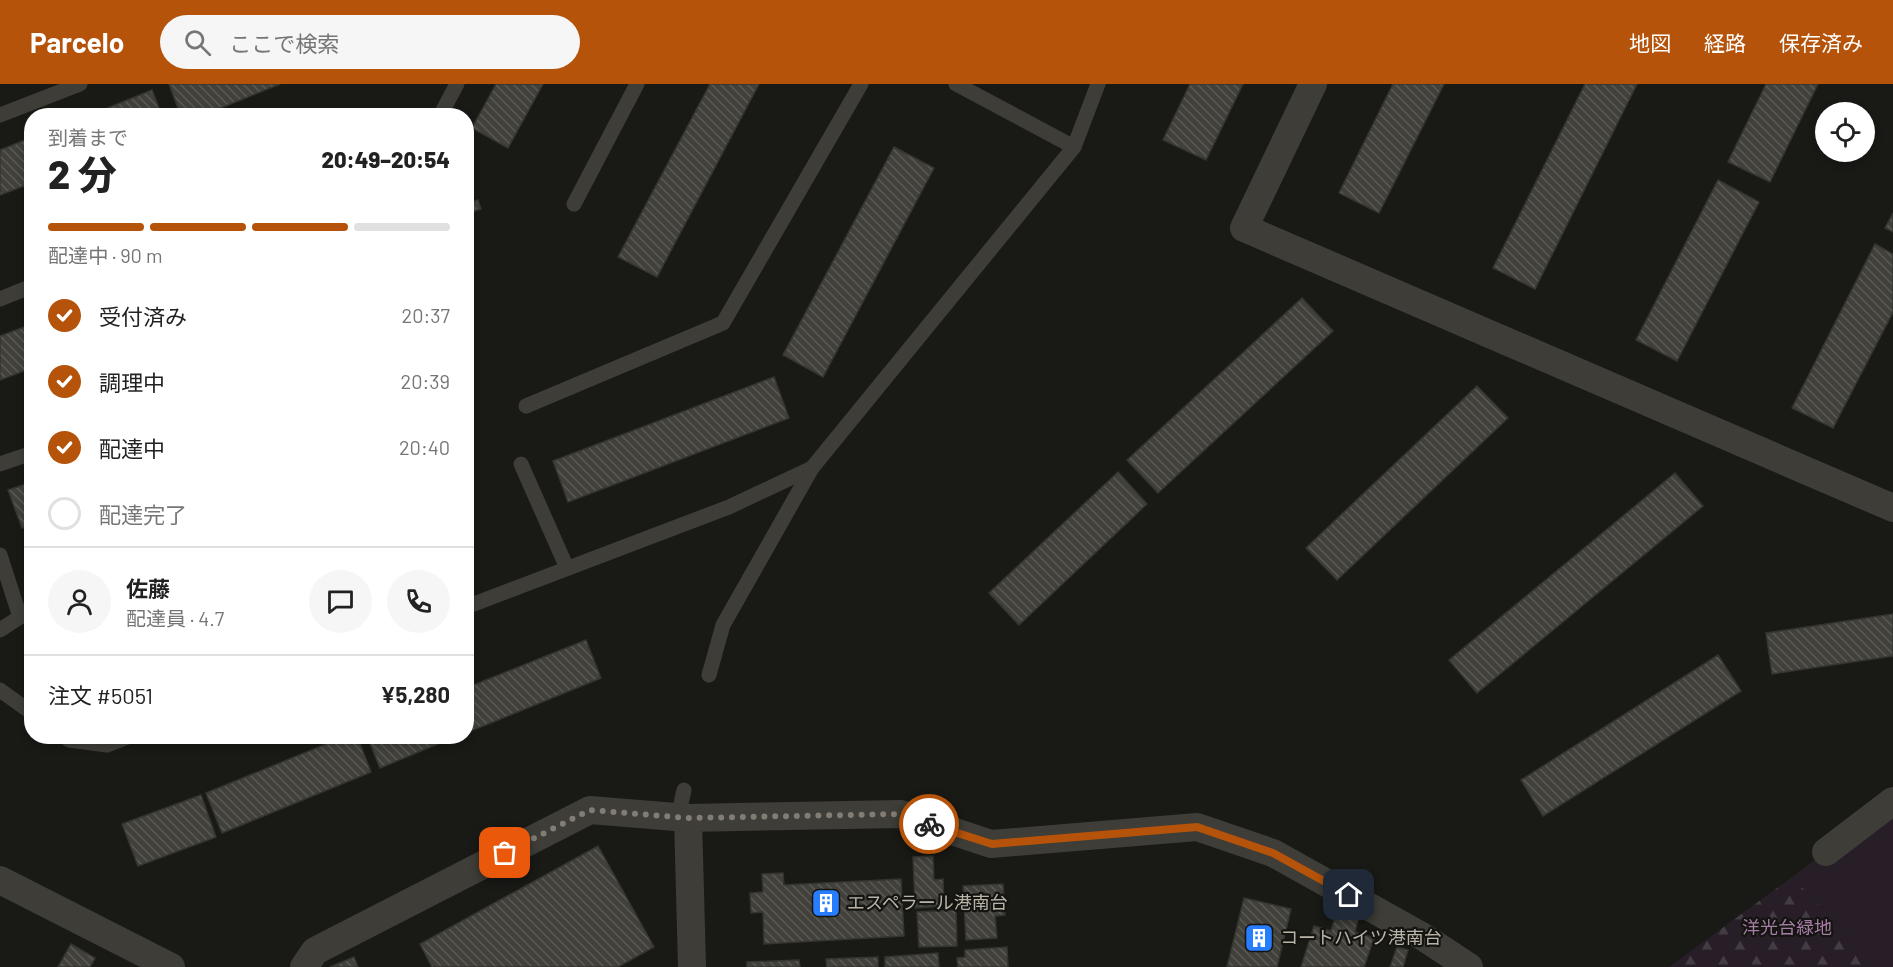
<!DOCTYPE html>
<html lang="ja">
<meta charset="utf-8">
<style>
body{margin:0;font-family:Barlow,"Noto Sans JP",sans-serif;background:#f6f6f6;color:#222;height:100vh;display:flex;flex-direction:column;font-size:22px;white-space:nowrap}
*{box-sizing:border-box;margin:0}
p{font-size:20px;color:#767676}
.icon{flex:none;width:33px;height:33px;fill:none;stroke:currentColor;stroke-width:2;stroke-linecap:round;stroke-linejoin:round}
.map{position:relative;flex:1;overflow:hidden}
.panel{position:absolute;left:24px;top:24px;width:450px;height:636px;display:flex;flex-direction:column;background:#fff;border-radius:24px;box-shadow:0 3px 9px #0003}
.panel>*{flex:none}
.fabs{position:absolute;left:1815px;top:18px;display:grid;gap:12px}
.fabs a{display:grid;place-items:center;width:60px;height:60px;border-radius:50%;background:#fff;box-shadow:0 3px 9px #0003;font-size:30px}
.pin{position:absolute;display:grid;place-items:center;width:51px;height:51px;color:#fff;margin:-26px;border-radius:12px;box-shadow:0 3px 9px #0006}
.courier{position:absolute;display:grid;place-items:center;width:60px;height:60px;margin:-30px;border:4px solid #b45309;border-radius:50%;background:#fff;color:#222;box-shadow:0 2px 8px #0007}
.overview em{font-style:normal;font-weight:800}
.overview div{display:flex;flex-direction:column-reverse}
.overview{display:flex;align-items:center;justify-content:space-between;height:102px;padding:0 24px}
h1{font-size:39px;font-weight:800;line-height:45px}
.bar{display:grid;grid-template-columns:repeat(4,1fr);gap:9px 6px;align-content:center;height:72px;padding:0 24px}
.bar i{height:8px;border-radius:4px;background:#e0e0e0}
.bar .active{background:#b45309}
.bar p{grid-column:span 4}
.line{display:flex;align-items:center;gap:15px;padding:0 24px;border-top:2px solid #e0e0e0}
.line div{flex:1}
.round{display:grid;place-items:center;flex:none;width:63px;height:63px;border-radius:32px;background:#f6f6f6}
ol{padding:0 24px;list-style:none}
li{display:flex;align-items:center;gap:18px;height:66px}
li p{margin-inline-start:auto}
li .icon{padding:6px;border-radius:50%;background:#b45309;color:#fff;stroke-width:4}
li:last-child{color:#767676}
li i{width:33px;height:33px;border:3px solid #e0e0e0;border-radius:50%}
header{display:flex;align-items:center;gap:36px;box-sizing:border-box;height:84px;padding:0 30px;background:#b45309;color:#fff}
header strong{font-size:28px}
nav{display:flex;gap:33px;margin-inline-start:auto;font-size:21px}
.search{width:420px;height:54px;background:#f6f6f6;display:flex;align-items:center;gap:15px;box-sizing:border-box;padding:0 21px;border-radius:33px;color:#767676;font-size:22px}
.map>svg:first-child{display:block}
</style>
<header>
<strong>Parcelo</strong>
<div class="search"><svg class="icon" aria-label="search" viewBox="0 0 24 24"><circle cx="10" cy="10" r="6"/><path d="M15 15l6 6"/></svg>ここで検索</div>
<nav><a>地図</a><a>経路</a><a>保存済み</a></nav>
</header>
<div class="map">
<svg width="1893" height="883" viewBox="0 0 1893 883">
<defs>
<pattern id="forest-firs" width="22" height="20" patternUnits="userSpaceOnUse" patternTransform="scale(1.5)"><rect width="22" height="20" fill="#271e27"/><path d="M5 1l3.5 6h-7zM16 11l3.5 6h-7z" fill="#443c44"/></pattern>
<pattern id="building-back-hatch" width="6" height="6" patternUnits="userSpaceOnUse" patternTransform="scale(1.5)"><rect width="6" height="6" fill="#41403b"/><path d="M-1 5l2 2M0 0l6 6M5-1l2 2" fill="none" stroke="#5a5954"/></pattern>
</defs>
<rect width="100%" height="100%" fill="#191916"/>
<polygon fill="#271e27" points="1893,717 1893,883 1881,883 1792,793"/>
<polygon fill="url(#forest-firs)" points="1792,793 1881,883 1669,883"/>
<g fill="url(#building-back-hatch)" stroke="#353530" stroke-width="1.5">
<polygon points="169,0 280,0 201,32 181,32"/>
<polygon points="496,0 543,0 508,64 472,44"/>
<polygon points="710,0 759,0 657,193 618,173"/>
<polygon points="1190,0 1243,0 1206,76 1163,56"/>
<polygon points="1393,0 1444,0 1379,129 1339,109"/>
<polygon points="1585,0 1637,0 1535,205 1493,184"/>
<polygon points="1766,0 1818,0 1770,98 1728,78"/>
<polygon points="152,6 162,32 88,32"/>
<polygon points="32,53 32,99 0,111 0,66"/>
<polygon points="894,63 934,84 823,293 783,271"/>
<polygon points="1718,96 1759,118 1677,277 1636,256"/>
<polygon points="478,116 481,125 468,129 471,138 466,140 466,120"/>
<polygon points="1893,129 1893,148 1885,144"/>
<polygon points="1875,160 1893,170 1893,228 1833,344 1792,324"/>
<polygon points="1302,214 1333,247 1158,409 1127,376"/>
<polygon points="32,240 32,284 0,296 0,252"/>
<polygon points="774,293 789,334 568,418 553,377"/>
<polygon points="1477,302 1508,334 1337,496 1306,464"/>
<polygon points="1118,388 1147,420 1019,541 989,509"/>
<polygon points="1675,389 1703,422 1477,609 1449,576"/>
<polygon points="32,398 32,441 22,444 8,406"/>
<polygon points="1893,530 1893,572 1772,590 1766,549"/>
<polygon points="586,556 601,594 466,649 466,604"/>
<polygon points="1718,571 1741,607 1543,732 1521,696"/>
<polygon points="346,652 357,652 371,688 222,749 206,709"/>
<polygon points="367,652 457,652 380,684"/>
<polygon points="201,711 216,753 138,782 122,740"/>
<polygon points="598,762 654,863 618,883 432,883 420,860"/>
<polygon points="933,772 934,796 943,795 944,822 915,824 913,773"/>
<polygon points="783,789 784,801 901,795 904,852 764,860 763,828 751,829 750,809 763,808 762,790"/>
<polygon points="1003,800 1005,831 995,832 997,854 966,856 963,802"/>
<polygon points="1244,814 1291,825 1277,883 1227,883"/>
<polygon points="956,826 957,862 919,863 917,828"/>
<polygon points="1336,829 1358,836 1355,848 1374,854 1364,883 1301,883 1314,842 1331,847"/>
<polygon points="71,860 95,874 90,883 58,883"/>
<polygon points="1007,863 1008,883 958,883 957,874 965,873 965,866"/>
<polygon points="1397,863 1408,866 1403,883 1390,883"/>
<polygon points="938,869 939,883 885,883 885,873"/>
<polygon points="354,873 358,883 330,883"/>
<polygon points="878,873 878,883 827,883 826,875"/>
<polygon points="799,876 800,883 747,883 747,878"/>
</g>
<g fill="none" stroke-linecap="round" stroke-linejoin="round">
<g stroke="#3e3d37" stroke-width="15">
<polyline points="956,0 1074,63"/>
<polyline points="442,28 457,0"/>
<polyline points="0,31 80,0"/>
<polyline points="574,120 637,0"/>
<polyline points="0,215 32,202"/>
<polyline points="526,322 723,239 861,0"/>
<polyline points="0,380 32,369"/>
<polyline points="521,380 567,484"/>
<polyline points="0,471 20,533"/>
<polyline points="466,523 729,423 812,384 1074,63 1098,0"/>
<polyline points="0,546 20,533 32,529"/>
<polyline points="709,591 723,541 812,384"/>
<polyline points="0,606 32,629"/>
<polyline points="64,652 69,656 107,661 130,652"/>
<polyline points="678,733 684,706"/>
</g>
<g stroke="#3e3d37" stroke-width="28">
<polyline points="1313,0 1244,144 1893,424"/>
<polyline points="688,734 692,883"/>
<polyline points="1826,768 1893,717"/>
<polyline points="0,796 171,883"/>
<polyline points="304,883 315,867 590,726 688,734 901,730 991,760 1197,743 1273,769 1425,854 1469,883"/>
</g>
</g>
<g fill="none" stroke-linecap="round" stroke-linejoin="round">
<polyline stroke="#827d74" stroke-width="6" stroke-dasharray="0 10.8" points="505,769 590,726 688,734 901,730 929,740"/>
<polyline stroke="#b45309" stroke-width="8" points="929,740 992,760 1197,743 1273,769 1349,811"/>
</g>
<defs>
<g id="building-square" transform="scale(1.5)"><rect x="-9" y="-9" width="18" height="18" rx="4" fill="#287dff" stroke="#141411"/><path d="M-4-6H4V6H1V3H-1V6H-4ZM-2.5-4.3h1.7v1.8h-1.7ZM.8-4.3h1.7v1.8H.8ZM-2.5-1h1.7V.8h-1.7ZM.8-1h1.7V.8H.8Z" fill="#fff"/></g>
</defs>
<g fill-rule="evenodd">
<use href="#building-square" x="826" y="819"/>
<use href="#building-square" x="1259" y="854"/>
</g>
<g text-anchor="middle" stroke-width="4.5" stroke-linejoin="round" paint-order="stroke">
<g font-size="18" fill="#bab3a7" stroke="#141411" text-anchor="start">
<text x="847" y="825">エスペラール港南台</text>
<text x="1280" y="860">コートハイツ港南台</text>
</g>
<g font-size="18" fill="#a77ca7" stroke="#141411">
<text x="1787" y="850">洋光台緑地</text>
</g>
</g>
</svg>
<div class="fabs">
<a><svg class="icon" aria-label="locate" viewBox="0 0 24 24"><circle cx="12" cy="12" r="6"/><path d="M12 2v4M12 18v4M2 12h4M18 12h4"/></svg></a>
</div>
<div class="pin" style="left:505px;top:769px;background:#ea580c"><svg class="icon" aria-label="bag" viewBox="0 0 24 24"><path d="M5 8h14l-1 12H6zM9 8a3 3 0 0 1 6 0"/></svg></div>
<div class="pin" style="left:1349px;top:811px;background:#1f2937"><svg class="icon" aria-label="home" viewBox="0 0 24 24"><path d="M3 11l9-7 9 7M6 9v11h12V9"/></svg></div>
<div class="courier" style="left:929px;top:740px"><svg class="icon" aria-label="bike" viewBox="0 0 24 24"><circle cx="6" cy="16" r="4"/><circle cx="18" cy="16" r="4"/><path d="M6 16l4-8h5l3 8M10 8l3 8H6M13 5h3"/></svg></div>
<section class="panel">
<div class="overview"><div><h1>2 分</h1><p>到着まで</p></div><em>20:49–20:54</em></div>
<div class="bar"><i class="active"></i><i class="active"></i><i class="active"></i><i></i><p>配達中 · 90 m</p></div>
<ol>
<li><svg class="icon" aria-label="check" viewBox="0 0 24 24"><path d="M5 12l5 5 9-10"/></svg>受付済み<p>20:37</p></li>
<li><svg class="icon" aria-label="check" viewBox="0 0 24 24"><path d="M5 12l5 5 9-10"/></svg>調理中<p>20:39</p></li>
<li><svg class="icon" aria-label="check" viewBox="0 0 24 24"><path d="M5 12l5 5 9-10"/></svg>配達中<p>20:40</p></li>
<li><i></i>配達完了</li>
</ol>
<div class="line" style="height:108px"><a class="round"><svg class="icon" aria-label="person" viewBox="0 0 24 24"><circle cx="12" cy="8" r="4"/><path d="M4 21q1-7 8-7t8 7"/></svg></a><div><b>佐藤</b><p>配達員 · 4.7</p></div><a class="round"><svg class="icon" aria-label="chat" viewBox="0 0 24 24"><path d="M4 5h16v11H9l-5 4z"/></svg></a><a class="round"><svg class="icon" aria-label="phone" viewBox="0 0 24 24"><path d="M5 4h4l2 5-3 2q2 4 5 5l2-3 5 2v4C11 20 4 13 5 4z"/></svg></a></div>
<div class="line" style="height:78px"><div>注文 #5051</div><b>¥5,280</b></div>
</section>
</div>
